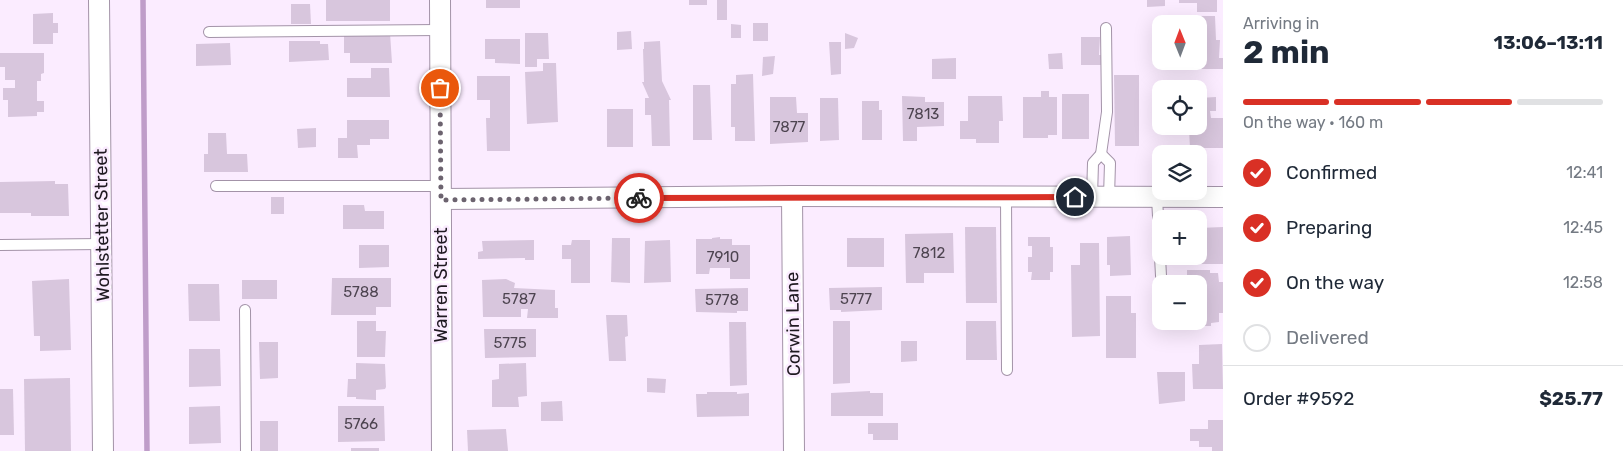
<!DOCTYPE html>
<meta charset="utf-8">
<style>
body{margin:0;font-family:Rubik,sans-serif;background:#f6f6f7;color:#1f2937;height:100vh;display:flex;flex-direction:column;font-size:19px;white-space:nowrap}
*{box-sizing:border-box;margin:0}
p{font-size:16px;color:#747a83}
.icon{flex:none;width:28px;height:28px;fill:none;stroke:currentColor;stroke-width:2;stroke-linecap:round;stroke-linejoin:round}
.map{position:relative;flex:1;overflow:hidden}
.drawer{display:flex;flex-direction:column;background:#fff;width:400px}
.drawer>*{flex:none}
.needle{width:32px;rotate:359deg}
.controls{position:absolute;left:1152px;top:15px;display:grid;gap:10px}
.controls a{display:grid;place-items:center;width:55px;height:55px;border-radius:10px;background:#fff;box-shadow:0 5px 20px #0002;font-size:25px}
.pin{position:absolute;display:grid;place-items:center;width:42px;height:42px;color:#fff;margin:-21px;border:2px solid #fff;border-radius:50%;box-shadow:0 1px 5px #0007}
.courier{position:absolute;display:grid;place-items:center;width:50px;height:50px;margin:-25px;border:4px solid #d93025;border-radius:50%;background:#fff;color:#222;box-shadow:0 1px 6px #0007}
.headline em{font-style:normal;font-weight:700}
.headline div{display:flex;flex-direction:column-reverse}
.headline{display:flex;align-items:center;justify-content:space-between;height:85px;padding:0 20px}
h1{font-size:32px;font-weight:700;line-height:38px}
.bar{display:grid;grid-template-columns:repeat(4,1fr);gap:8px 5px;align-content:center;height:60px;padding:0 20px}
.bar i{height:6px;border-radius:4px;background:#e0e1e3}
.bar .active{background:#d93025}
.bar p{grid-column:span 4}
.line{display:flex;align-items:center;gap:12px;padding:0 20px;border-top:1px solid #e0e1e3}
.line div{flex:1}
ol{padding:0 20px;list-style:none}
li{display:flex;align-items:center;gap:15px;height:55px}
li p{margin-inline-start:auto}
li .icon{padding:5px;border-radius:50%;background:#d93025;color:#fff;stroke-width:4}
li:last-child{color:#747a83}
li i{width:28px;height:28px;border:2px solid #e0e1e3;border-radius:50%}
main{display:flex;flex:1;min-height:0}
.map>svg:first-child{display:block}
</style>
<main>
<div class="map">
<svg width="1223" height="451" viewBox="0 0 1223 451">
<rect width="100%" height="100%" fill="#fbecff"/>
<g fill="none" stroke-linecap="round" stroke-linejoin="round">
<polyline stroke="#bf9dc9" stroke-width="5.5" points="143,0 147,451"/>
</g>
<g fill="#d8c6dd">
<rect x="326" y="0" width="64" height="21"/>
<rect x="486" y="0" width="34" height="8"/>
<rect x="689" y="0" width="18" height="5"/>
<rect x="717" y="0" width="10" height="20"/>
<polygon points="1147,0 1165,0 1165,6 1147,7"/>
<polygon points="1179,0 1217,0 1217,12 1197,12 1197,3 1179,3"/>
<polygon points="291,4 310,4 311,24 291,24"/>
<polygon points="53,13 53,23 58,23 58,33 53,33 53,44 33,44 33,14"/>
<polygon points="1188,16 1215,16 1216,40 1220,40 1219,58 1223,58 1223,69 1187,69 1187,61 1199,61 1199,24 1188,24"/>
<rect x="753" y="23" width="15" height="18"/>
<polygon points="731,24 741,25 741,38 731,38"/>
<polygon points="631,31 632,49 617,50 617,32"/>
<polygon points="390,33 392,63 350,63 350,53 344,53 344,34"/>
<polygon points="525,33 548,33 549,59 537,59 537,67 525,67"/>
<polygon points="845,33 858,38 854,48 845,49"/>
<polygon points="1081,37 1100,37 1099,55 1102,55 1102,65 1081,65"/>
<polygon points="485,39 520,39 520,64 495,63 495,59 485,59"/>
<polygon points="289,41 320,41 320,44 328,44 329,60 289,62"/>
<polygon points="660,41 662,81 671,100 669,100 670,146 652,146 651,115 645,115 645,98 649,98 642,82 644,82 643,49 644,49 644,42"/>
<polygon points="829,42 841,42 841,74 831,75"/>
<polygon points="230,43 231,65 196,66 196,44"/>
<polygon points="0,53 44,53 44,73 41,74 41,81 37,81 37,101 44,101 44,112 37,112 37,116 8,117 8,100 3,100 3,88 15,88 15,80 5,80 5,67 0,67"/>
<polygon points="1062,53 1063,69 1049,69 1048,54"/>
<polygon points="775,56 773,74 762,76 763,57"/>
<polygon points="956,58 956,79 932,79 932,59"/>
<polygon points="543,63 556,63 558,122 527,124 525,72 543,71"/>
<polygon points="371,68 389,68 390,97 347,97 347,78 371,78"/>
<polygon points="753,74 755,141 735,141 735,127 731,127 731,84 736,84 736,75"/>
<polygon points="1114,75 1139,75 1139,146 1115,146"/>
<polygon points="477,76 510,76 510,151 487,151 486,118 490,118 490,100 477,100"/>
<polygon points="693,85 710,85 712,140 693,140"/>
<polygon points="1041,91 1049,91 1049,97 1057,97 1057,135 1048,135 1048,138 1023,138 1023,97 1041,97"/>
<rect x="1062" y="94" width="27" height="45"/>
<polygon points="902,96 925,97 925,102 944,102 944,126 917,127 917,141 903,141"/>
<polygon points="968,96 1002,96 1003,121 999,121 999,143 976,143 976,139 960,139 960,121 968,121"/>
<polygon points="770,97 796,97 797,113 808,113 808,142 770,144"/>
<polygon points="1216,97 1216,111 1210,111 1211,118 1223,118 1223,148 1190,148 1189,129 1201,129 1201,117 1203,117 1203,111 1199,111 1199,98"/>
<polygon points="820,98 838,98 839,140 820,141"/>
<polygon points="862,101 879,101 879,110 882,110 882,140 862,140"/>
<rect x="607" y="109" width="26" height="38"/>
<polygon points="347,120 389,120 389,139 370,139 370,145 357,145 358,158 338,158 338,138 347,138"/>
<polygon points="316,128 316,147 298,148 297,129"/>
<polygon points="208,133 226,133 227,154 247,154 248,172 204,172 204,154 208,154"/>
<polygon points="55,181 55,184 68,184 69,216 31,216 31,213 0,213 0,182"/>
<rect x="271" y="197" width="13" height="17"/>
<polygon points="343,205 364,205 365,211 384,211 384,229 343,229"/>
<polygon points="965,227 996,227 997,303 966,303"/>
<polygon points="1223,227 1223,264 1189,264 1189,256 1199,256 1199,255 1202,254 1202,236 1199,236 1199,228"/>
<polygon points="953,233 954,273 924,273 924,283 906,283 905,234"/>
<polygon points="1130,236 1131,275 1110,276 1110,265 1107,265 1107,237"/>
<polygon points="720,237 720,239 732,239 732,245 750,245 750,279 730,279 730,268 710,268 709,274 696,274 696,239 712,239 712,238"/>
<polygon points="1028,237 1050,237 1050,247 1053,247 1053,272 1050,272 1050,280 1031,280 1032,272 1028,272 1028,257 1032,257 1032,246 1028,246"/>
<polygon points="612,238 630,238 630,283 611,282"/>
<rect x="847" y="238" width="37" height="29"/>
<polygon points="534,240 534,260 525,260 525,258 478,259 478,252 483,251 482,241"/>
<polygon points="572,240 590,240 590,283 571,283 571,259 562,259 562,245 571,245"/>
<polygon points="670,240 671,282 644,283 645,241"/>
<polygon points="1080,243 1099,243 1100,336 1072,337 1071,265 1080,265"/>
<polygon points="359,245 389,245 389,267 359,268"/>
<polygon points="1187,270 1210,270 1210,273 1218,273 1219,282 1223,282 1223,313 1219,313 1219,322 1211,323 1211,326 1188,326 1188,321 1199,321 1199,284 1187,284"/>
<polygon points="332,278 391,278 391,307 376,307 376,315 331,315"/>
<polygon points="69,279 71,350 40,351 40,336 34,336 32,281"/>
<polygon points="506,279 515,283 514,288 555,290 555,308 558,308 558,318 527,318 528,309 521,309 521,317 483,317 482,280"/>
<rect x="242" y="280" width="35" height="19"/>
<polygon points="188,284 219,284 220,321 189,321"/>
<polygon points="882,287 882,310 841,312 841,310 830,310 829,288"/>
<polygon points="748,288 748,311 737,311 737,313 696,312 695,289"/>
<polygon points="1106,296 1131,296 1131,313 1136,313 1136,358 1106,358"/>
<polygon points="606,315 627,315 628,336 625,337 626,361 609,361"/>
<polygon points="357,321 376,321 376,331 386,331 385,357 357,357"/>
<polygon points="833,321 850,321 850,383 833,384"/>
<polygon points="966,321 996,321 997,360 966,360"/>
<polygon points="729,322 746,322 747,385 730,386"/>
<polygon points="484,329 536,329 536,357 485,358"/>
<polygon points="901,341 917,341 917,361 901,362"/>
<polygon points="259,342 278,342 278,378 260,379"/>
<polygon points="1222,344 1223,389 1193,389 1192,364 1199,364 1199,345"/>
<polygon points="189,349 220,349 221,386 189,387"/>
<polygon points="356,363 385,364 386,387 385,389 376,390 376,400 356,399 356,397 347,397 348,379 356,379"/>
<polygon points="526,363 527,396 518,397 519,407 492,407 492,380 499,379 499,364"/>
<polygon points="1157,372 1185,372 1185,401 1159,404"/>
<polygon points="70,378 71,451 25,451 24,379"/>
<polygon points="647,378 666,379 665,393 647,392"/>
<polygon points="0,389 13,389 14,435 0,435"/>
<polygon points="870,391 870,393 883,393 883,416 831,416 831,393"/>
<polygon points="707,392 737,392 737,394 749,393 749,416 697,417 696,394 707,394"/>
<polygon points="562,401 563,421 541,421 541,402"/>
<polygon points="220,406 221,443 189,444 189,407"/>
<polygon points="338,406 384,406 385,441 338,442"/>
<polygon points="1208,420 1223,420 1223,451 1212,451 1212,447 1199,447 1199,441 1190,441 1190,429 1208,429"/>
<rect x="260" y="421" width="18" height="30"/>
<polygon points="868,423 898,423 898,440 873,440 873,434 868,434"/>
<polygon points="506,429 508,451 468,451 467,430"/>
<rect x="351" y="448" width="28" height="3"/>
</g>
<g fill="none" stroke-linecap="round" stroke-linejoin="round">
<g stroke="#a393a8" stroke-width="12">
<g id="service">
<polyline points="209,32 440,30"/>
<polyline points="1101,154 1107,112 1106,28"/>
<polyline points="216,186 440,186"/>
<polyline points="1006,197 1007,370"/>
<polyline points="1092,197 1093,163 1101,154 1110,163 1109,197"/>
<polyline points="1157,197 1161,276"/>
<polyline points="0,245 102,244"/>
<polyline points="245,310 246,451"/>
</g>
</g>
<g stroke="#a393a8" stroke-width="22">
<g id="minor">
<polyline points="99,0 103,451"/>
<polyline points="440,0 442,451"/>
<polyline points="792,196 794,451"/>
<polyline points="441,199 792,196 1223,197"/>
</g>
</g>
<use href="#service" stroke="#fff" stroke-width="10"/>
<use href="#minor" stroke="#fff" stroke-width="20"/>
</g>
<g fill="none" stroke-linecap="round" stroke-linejoin="round">
<polyline stroke="#6c636f" stroke-width="5" stroke-dasharray="0 9" points="440,88 441,200 639,198"/>
<polyline stroke="#d93025" stroke-width="6" points="639,198 1075,197"/>
</g>
<g text-anchor="middle" stroke-width="5" stroke-linejoin="round" paint-order="stroke">
<g font-size="15" fill="#4d4450">
<text x="923" y="119">7813</text>
<text x="789" y="132">7877</text>
<text x="929" y="258">7812</text>
<text x="723" y="262">7910</text>
<text x="361" y="297">5788</text>
<text x="519" y="304">5787</text>
<text x="856" y="304">5777</text>
<text x="722" y="305">5778</text>
<text x="510" y="348">5775</text>
<text x="361" y="429">5766</text>
</g>
<g font-size="18" fill="#1f1921" stroke="#fbecff">
<text transform="translate(102 225) rotate(-91)" y="6">Wohlstetter Street</text>
<text transform="translate(441 285) rotate(-90)" y="6">Warren Street</text>
<text transform="translate(793 324) rotate(-91)" y="6">Corwin Lane</text>
</g>
</g>
</svg>
<div class="controls">
<a><svg class="needle" viewBox="-14 -14 28 28"><path d="M0-13l5 13h-10z" fill="#e53935"/><path d="M0 13l5-13h-10z" fill="#747a83"/></svg></a>
<a><svg class="icon" aria-label="locate" viewBox="0 0 24 24"><circle cx="12" cy="12" r="6"/><path d="M12 2v4M12 18v4M2 12h4M18 12h4"/></svg></a>
<a><svg class="icon" aria-label="layers" viewBox="0 0 24 24"><path d="M12 4l9 5-9 5-9-5zM3 14l9 5 9-5"/></svg></a>
<a>+</a>
<a>−</a>
</div>
<div class="pin" style="left:440px;top:88px;background:#ea580c"><svg class="icon" aria-label="bag" viewBox="0 0 24 24"><path d="M5 8h14l-1 12H6zM9 8a3 3 0 0 1 6 0"/></svg></div>
<div class="pin" style="left:1075px;top:197px;background:#1f2937"><svg class="icon" aria-label="home" viewBox="0 0 24 24"><path d="M3 11l9-7 9 7M6 9v11h12V9"/></svg></div>
<div class="courier" style="left:639px;top:198px"><svg class="icon" aria-label="bike" viewBox="0 0 24 24"><circle cx="6" cy="16" r="4"/><circle cx="18" cy="16" r="4"/><path d="M6 16l4-8h5l3 8M10 8l3 8H6M13 5h3"/></svg></div>
</div>
<section class="drawer">
<div class="headline"><div><h1>2 min</h1><p>Arriving in</p></div><em>13:06–13:11</em></div>
<div class="bar"><i class="active"></i><i class="active"></i><i class="active"></i><i></i><p>On the way · 160 m</p></div>
<ol>
<li><svg class="icon" aria-label="check" viewBox="0 0 24 24"><path d="M5 12l5 5 9-10"/></svg>Confirmed<p>12:41</p></li>
<li><svg class="icon" aria-label="check" viewBox="0 0 24 24"><path d="M5 12l5 5 9-10"/></svg>Preparing<p>12:45</p></li>
<li><svg class="icon" aria-label="check" viewBox="0 0 24 24"><path d="M5 12l5 5 9-10"/></svg>On the way<p>12:58</p></li>
<li><i></i>Delivered</li>
</ol>
<div class="line" style="height:65px"><div>Order #9592</div><b>$25.77</b></div>
</section>
</main>
